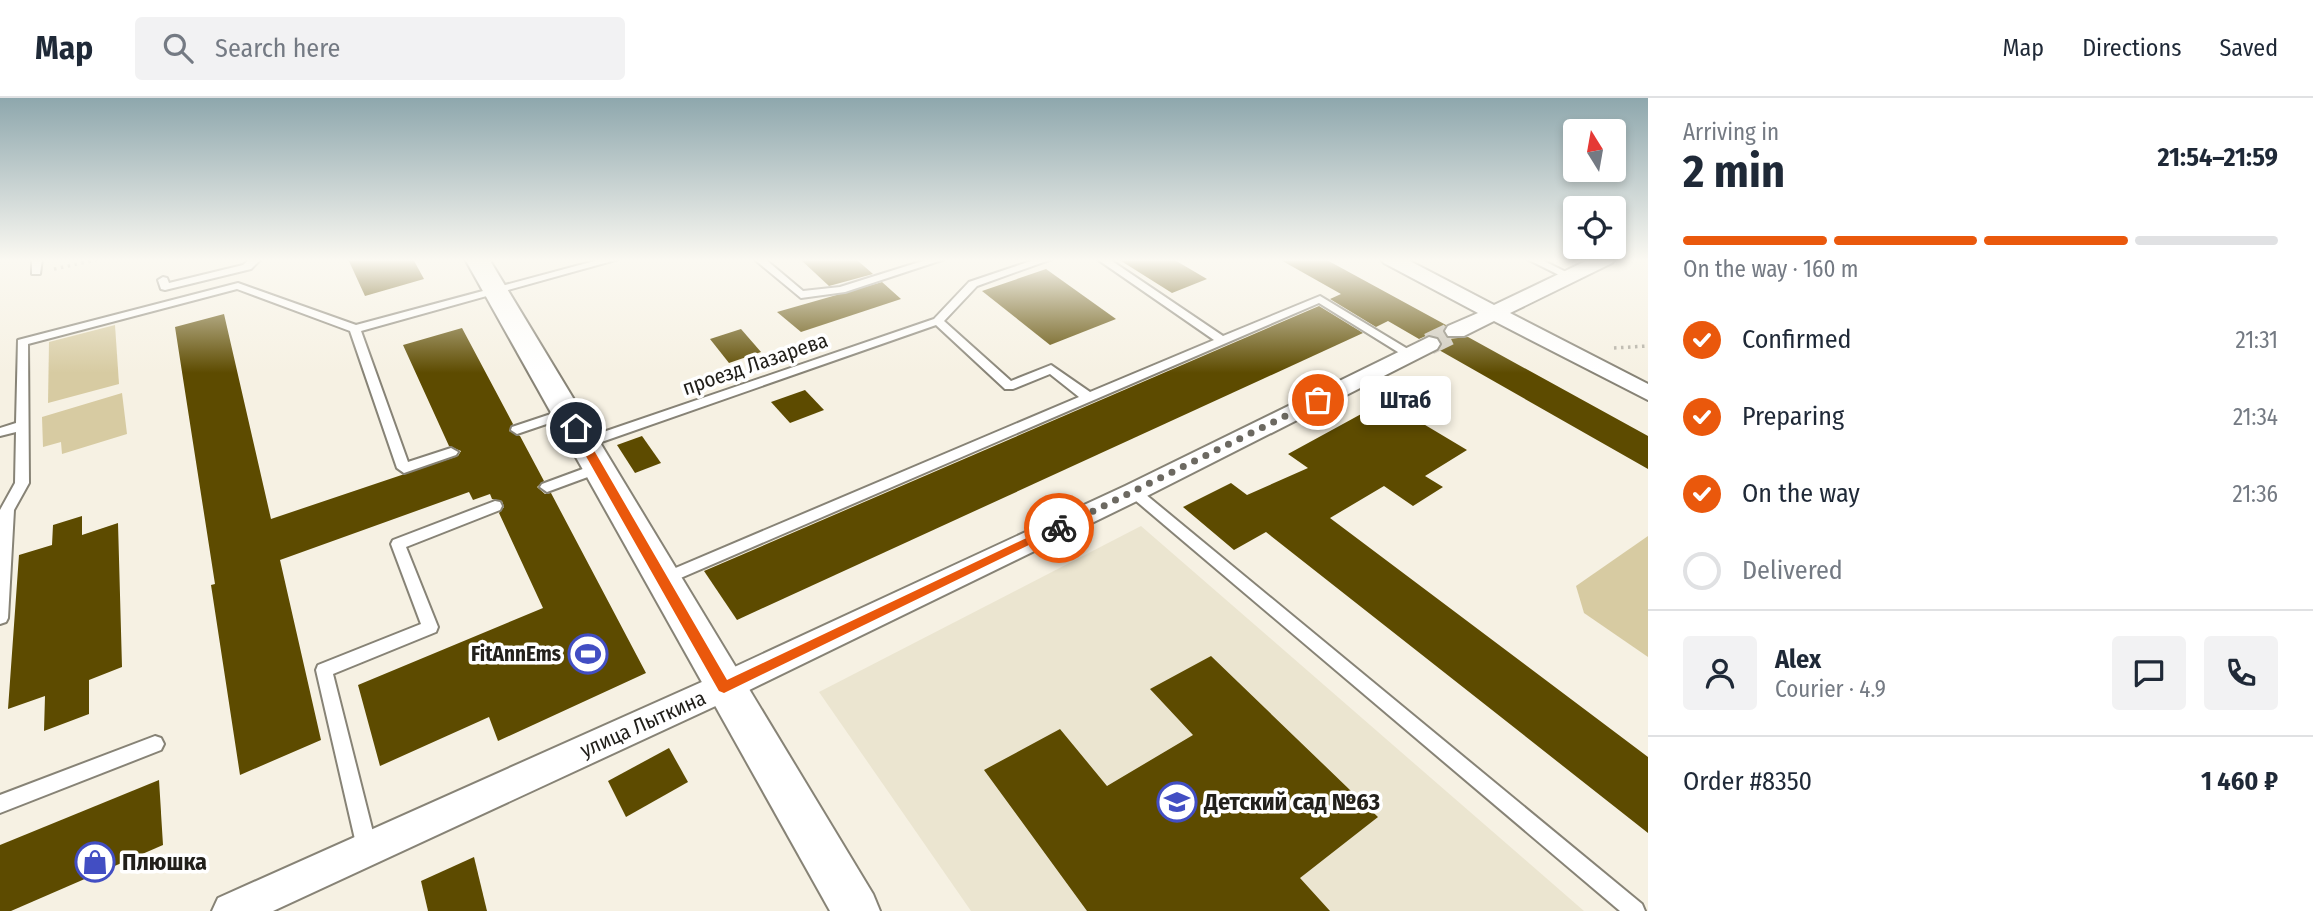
<!DOCTYPE html>
<meta charset="utf-8">
<style>
body{margin:0;font-family:"Fira Sans Condensed",sans-serif;background:#f2f2f3;color:#1f2937;height:100vh;display:flex;flex-direction:column;font-size:26px;white-space:nowrap}
*{box-sizing:border-box;margin:0}
p{font-size:23px;color:#747a83}
.icon{flex:none;width:38px;height:38px;fill:none;stroke:currentColor;stroke-width:2;stroke-linecap:round;stroke-linejoin:round}
.map{position:relative;flex:1;overflow:hidden}
.panel{display:flex;flex-direction:column;background:#fff;width:665px}
.panel>*{flex:none}
.needle{width:46px;rotate:349deg}
.fabs{position:absolute;left:1563px;top:21px;display:grid;gap:14px}
.fabs a{display:grid;place-items:center;width:63px;height:63px;border-radius:7px;background:#fff;box-shadow:0 4px 10px #0003;font-size:35px}
.pin{position:absolute;display:grid;place-items:center;width:60px;height:60px;color:#fff;margin:-30px;border:4px solid #fff;border-radius:50%;box-shadow:0 2px 7px #0007}
.courier{position:absolute;display:grid;place-items:center;width:70px;height:70px;margin:-35px;border:5px solid #ea580c;border-radius:50%;background:#fff;color:#222;box-shadow:0 2px 9px #0007}
.bubble{position:absolute;height:49px;border-radius:7px;background:#fff;box-shadow:0 4px 10px #0003;font-size:23px;font-weight:700;line-height:49px;text-align:center}
.summary em{font-style:normal;font-weight:700}
.summary div{display:flex;flex-direction:column-reverse}
.summary{display:flex;align-items:center;justify-content:space-between;height:119px;padding:0 35px}
h1{font-size:46px;font-weight:700;line-height:52px}
.bar{display:grid;grid-template-columns:repeat(4,1fr);gap:10px 7px;align-content:center;height:84px;padding:0 35px}
.bar i{height:9px;border-radius:5px;background:#e0e1e3}
.bar .on{background:#ea580c}
.bar p{grid-column:span 4}
.line{display:flex;align-items:center;gap:18px;padding:0 35px;border-top:2px solid #e0e1e3}
.line div{flex:1}
.round{display:grid;place-items:center;flex:none;width:74px;height:74px;border-radius:7px;background:#f2f2f3}
ol{padding:0 35px;list-style:none}
li{display:flex;align-items:center;gap:21px;height:77px}
li p{margin-inline-start:auto}
li .icon{padding:7px;border-radius:50%;background:#ea580c;color:#fff;stroke-width:4}
li:last-child{color:#747a83}
li i{width:38px;height:38px;border:4px solid #e0e1e3;border-radius:50%}
header{display:flex;align-items:center;gap:42px;box-sizing:border-box;height:98px;padding:0 35px;background:#fff;border-bottom:2px solid #e0e1e3}
header strong{font-size:33px}
nav{display:flex;gap:38px;margin-inline-start:auto;font-size:24px}
.search{width:490px;height:63px;background:#f2f2f3;display:flex;align-items:center;gap:18px;box-sizing:border-box;padding:0 24px;border-radius:7px;color:#747a83;font-size:26px}
main{display:flex;flex:1;min-height:0}
.map>svg:first-child{display:block}
</style>
<header>
<strong>Map</strong>
<div class="search"><svg class="icon" aria-label="search" viewBox="0 0 24 24"><circle cx="10" cy="10" r="6"/><path d="M15 15l6 6"/></svg>Search here</div>
<nav><a>Map</a><a>Directions</a><a>Saved</a></nav>
</header>
<main>
<div class="map">
<svg width="1648" height="813" viewBox="0 0 1648 813">
<rect width="100%" height="100%" fill="#f6f1e3"/>
<polygon fill="#ebe5d0" points="1141,428 1584,813 971,813 819,594"/>
<g fill="#d7cba2">
<polygon points="115,227 119,286 48,305 49,244"/>
<polygon points="122,295 127,336 62,356 61,344 43,349 42,319"/>
<polygon points="1648,438 1648,559 1584,515 1576,488"/>
</g>
<g fill="#5d4b00">
<polygon points="348,161 413,161 424,181 365,198"/>
<polygon points="800,161 856,161 873,176 829,188"/>
<polygon points="1118,161 1173,161 1207,181 1172,195"/>
<polygon points="1279,161 1325,161 1446,227 1443,234 1448,241 1468,239 1648,338 1648,371 1439,252 1442,245 1438,238 1428,237 1419,241 1388,223 1376,229 1330,201 1341,196"/>
<polygon points="1046,171 1116,221 1050,247 982,193"/>
<polygon points="882,184 901,201 801,234 777,214"/>
<polygon points="1319,208 1363,235 737,522 704,473"/>
<polygon points="224,216 271,421 458,358 461,353 449,348 403,247 462,230 513,326 509,333 520,338 544,383 537,389 545,396 551,395 646,575 498,643 489,619 380,668 358,587 543,510 499,415 504,409 502,403 492,401 490,396 473,402 469,394 280,462 321,642 240,677 211,487 215,486 175,229"/>
<polygon points="741,231 761,254 729,265 710,241"/>
<polygon points="805,292 824,312 790,325 771,304"/>
<polygon points="1385,303 1467,352 1425,378 1443,389 1413,408 1384,388 1330,420 1648,659 1648,735 1266,434 1234,452 1183,409 1231,385 1247,397 1308,370 1288,356"/>
<polygon points="642,338 661,365 635,375 617,347"/>
<polygon points="82,418 82,437 118,425 122,569 89,582 89,616 44,633 45,598 8,611 19,457 52,447 53,427"/>
<polygon points="1211,558 1378,719 1300,780 1330,813 1087,813 984,672 1060,631 1107,688 1193,637 1150,591"/>
<polygon points="669,650 688,684 626,719 608,683"/>
<polygon points="159,682 163,747 11,813 0,813 0,747"/>
<polygon points="474,759 487,813 428,813 421,783"/>
</g>
<g fill="none" stroke-linecap="round" stroke-linejoin="round">
<polyline stroke="#ccc7bb" stroke-width="22" stroke-dasharray="22 10" stroke-linecap="butt" points="1429,246 1456,233"/>
<g stroke="#878376" stroke-width="4">
<g id="service">
<polygon points="32,161 42,161 40,176 32,176"/>
<polygon points="250,161 261,161 251,171 165,192 161,191 158,182 163,179 167,180 169,185 243,167"/>
<polygon points="602,161 619,161 361,233 408,364 451,350 458,354 456,357 404,375 397,370 350,233 237,191 28,246 29,385 14,412 8,520 6,524 0,526 0,412 15,385 16,334 0,338 0,330 16,325 18,242 238,185 356,227"/>
<polygon points="754,161 765,161 803,193 840,189 929,161 945,161 845,194 801,200"/>
<polygon points="1037,161 1052,161 977,188 944,223 1011,283 1051,267 1090,294 1214,242 1097,161 1109,161 1223,238 1320,198 1416,256 1410,260 1406,259 1319,205 669,485 659,485 656,481 659,477 1079,299 1050,276 1013,291 1005,291 936,227 590,348 580,348 578,345 580,342 934,221 969,184"/>
<polygon points="1527,161 1540,161 1574,178 1569,181 1565,180"/>
<polygon points="566,311 572,315 570,318 517,336 511,332 512,329"/>
<polygon points="599,365 606,370 604,373 547,394 540,389 542,386"/>
<polygon points="1134,389 1139,391 1642,806 1645,813 1620,813 1129,397 1127,394 1129,391"/>
<polygon points="495,403 500,404 502,408 500,412 406,449 438,529 436,534 333,576 377,750 374,757 367,759 360,757 357,750 316,572 318,567 421,526 391,446 393,442"/>
<polygon points="155,638 161,640 164,646 161,652 0,715 0,697"/>
</g>
</g>
<g stroke="#878376" stroke-width="4">
<g id="minor">
<polygon points="1381,161 1406,161 1494,207 1590,161 1615,161 1612,165 1510,215 1648,286 1648,302 1494,223 1464,238 1448,238 1445,233 1448,228 1478,215 1384,165"/>
<polygon points="1429,239 1437,241 1440,246 1437,251 1143,400 735,599 273,813 212,813 218,800 713,579 1125,388"/>
</g>
</g>
<g stroke="#878376" stroke-width="4">
<polygon id="tertiary" points="465,161 489,161 873,796 880,813 830,813"/>
</g>
<g stroke="#b0aca1" stroke-width="3.5" stroke-dasharray="2.5 4.5" stroke-linecap="butt">
<polyline points="54,171 100,161"/>
<polyline points="1614,250 1648,248"/>
</g>
<use href="#service" fill="#fff" fill-rule="evenodd"/>
<use href="#minor" fill="#fff" fill-rule="evenodd"/>
<use href="#tertiary" fill="#fff" fill-rule="evenodd"/>
</g>
<linearGradient id="sky" x2="0" y2="1"><stop stop-color="#8ea7ad"/><stop offset="0.59" stop-color="#fbf9f2"/><stop offset="1" stop-color="#fbf9f2" stop-opacity="0"/></linearGradient>
<rect width="1648" height="275" fill="url(#sky)"/>
<polygon fill="#ea580c" points="572,328 581,330 727,582 1054,427 1059,426 1064,430 724,595 719,593 570,330"/>
<g fill="none" stroke-linecap="round" stroke-linejoin="round">
<polyline stroke="#6c6961" stroke-width="7" stroke-dasharray="0 12.6" points="1059,430 1318,302"/>
</g>
<defs>
<g id="stadium-ring" transform="scale(2.0125)"><circle r="9.5" fill="#fff" stroke="#424ec3" stroke-width="1.5"/><path d="M0-5a6.5 5 0 1 0 0 10a6.5 5 0 1 0 0-10ZM-3.5-1.8h7v3.6h-7Z" fill="#424ec3"/></g>
<g id="school-ring" transform="scale(2.0125)"><circle r="9.5" fill="#fff" stroke="#424ec3" stroke-width="1.5"/><path d="M0-5L7-2L0 1L-7-2ZM-4 1L0 2.5L4 1V4Q0 6-4 4Z" fill="#424ec3"/></g>
<g id="shop-ring" transform="scale(2.0125)"><circle r="9.5" fill="#fff" stroke="#424ec3" stroke-width="1.5"/><path d="M-5-2.5h2.3a2.7 3.5 0 0 1 5.4 0H5L5.5 6h-11ZM-1.5-2.5h3a1.5 2.3 0 0 0-3 0Z" fill="#424ec3"/></g>
</defs>
<g fill-rule="evenodd">
<use href="#stadium-ring" x="588" y="556"/>
<use href="#school-ring" x="1177" y="704"/>
<use href="#shop-ring" x="95" y="764"/>
</g>
<g text-anchor="middle" stroke-width="7" stroke-linejoin="round" paint-order="stroke">
<g font-size="21" fill="#22201b" stroke="#fff">
<text transform="translate(755 266) rotate(-19)" y="7">проезд Лазарева</text>
<text transform="translate(643 626) rotate(-24)" y="7">улица Лыткина</text>
</g>
<g font-size="21" font-weight="bold" fill="#22201b" stroke="#fff" text-anchor="end">
<text x="561" y="563">FitAnnEms</text>
</g>
<g font-size="24" font-weight="bold" fill="#22201b" stroke="#fff" text-anchor="start">
<text x="1204" y="712">Детский сад №63</text>
<text x="122" y="772">Плюшка</text>
</g>
</g>
</svg>
<div class="fabs">
<a><svg class="needle" viewBox="-14 -14 28 28"><path d="M0-13l5 13h-10z" fill="#e53935"/><path d="M0 13l5-13h-10z" fill="#747a83"/></svg></a>
<a><svg class="icon" aria-label="locate" viewBox="0 0 24 24"><circle cx="12" cy="12" r="6"/><path d="M12 2v4M12 18v4M2 12h4M18 12h4"/></svg></a>
</div>
<div class="pin" style="left:1318px;top:302px;background:#ea580c"><svg class="icon" aria-label="bag" viewBox="0 0 24 24"><path d="M5 8h14l-1 12H6zM9 8a3 3 0 0 1 6 0"/></svg></div>
<div class="pin" style="left:576px;top:330px;background:#1f2937"><svg class="icon" aria-label="home" viewBox="0 0 24 24"><path d="M3 11l9-7 9 7M6 9v11h12V9"/></svg></div>
<div class="courier" style="left:1059px;top:430px"><svg class="icon" aria-label="bike" viewBox="0 0 24 24"><circle cx="6" cy="16" r="4"/><circle cx="18" cy="16" r="4"/><path d="M6 16l4-8h5l3 8M10 8l3 8H6M13 5h3"/></svg></div>
<div class="bubble" style="left:1360px;top:278px;width:91px">Штаб</div>
</div>
<section class="panel">
<div class="summary"><div><h1>2 min</h1><p>Arriving in</p></div><em>21:54–21:59</em></div>
<div class="bar"><i class="on"></i><i class="on"></i><i class="on"></i><i></i><p>On the way · 160 m</p></div>
<ol>
<li><svg class="icon" aria-label="check" viewBox="0 0 24 24"><path d="M5 12l5 5 9-10"/></svg>Confirmed<p>21:31</p></li>
<li><svg class="icon" aria-label="check" viewBox="0 0 24 24"><path d="M5 12l5 5 9-10"/></svg>Preparing<p>21:34</p></li>
<li><svg class="icon" aria-label="check" viewBox="0 0 24 24"><path d="M5 12l5 5 9-10"/></svg>On the way<p>21:36</p></li>
<li><i></i>Delivered</li>
</ol>
<div class="line" style="height:126px"><a class="round"><svg class="icon" aria-label="person" viewBox="0 0 24 24"><circle cx="12" cy="8" r="4"/><path d="M4 21q1-7 8-7t8 7"/></svg></a><div><b>Alex</b><p>Courier · 4.9</p></div><a class="round"><svg class="icon" aria-label="chat" viewBox="0 0 24 24"><path d="M4 5h16v11H9l-5 4z"/></svg></a><a class="round"><svg class="icon" aria-label="phone" viewBox="0 0 24 24"><path d="M5 4h4l2 5-3 2q2 4 5 5l2-3 5 2v4C11 20 4 13 5 4z"/></svg></a></div>
<div class="line" style="height:91px"><div>Order #8350</div><b>1 460 ₽</b></div>
</section>
</main>
